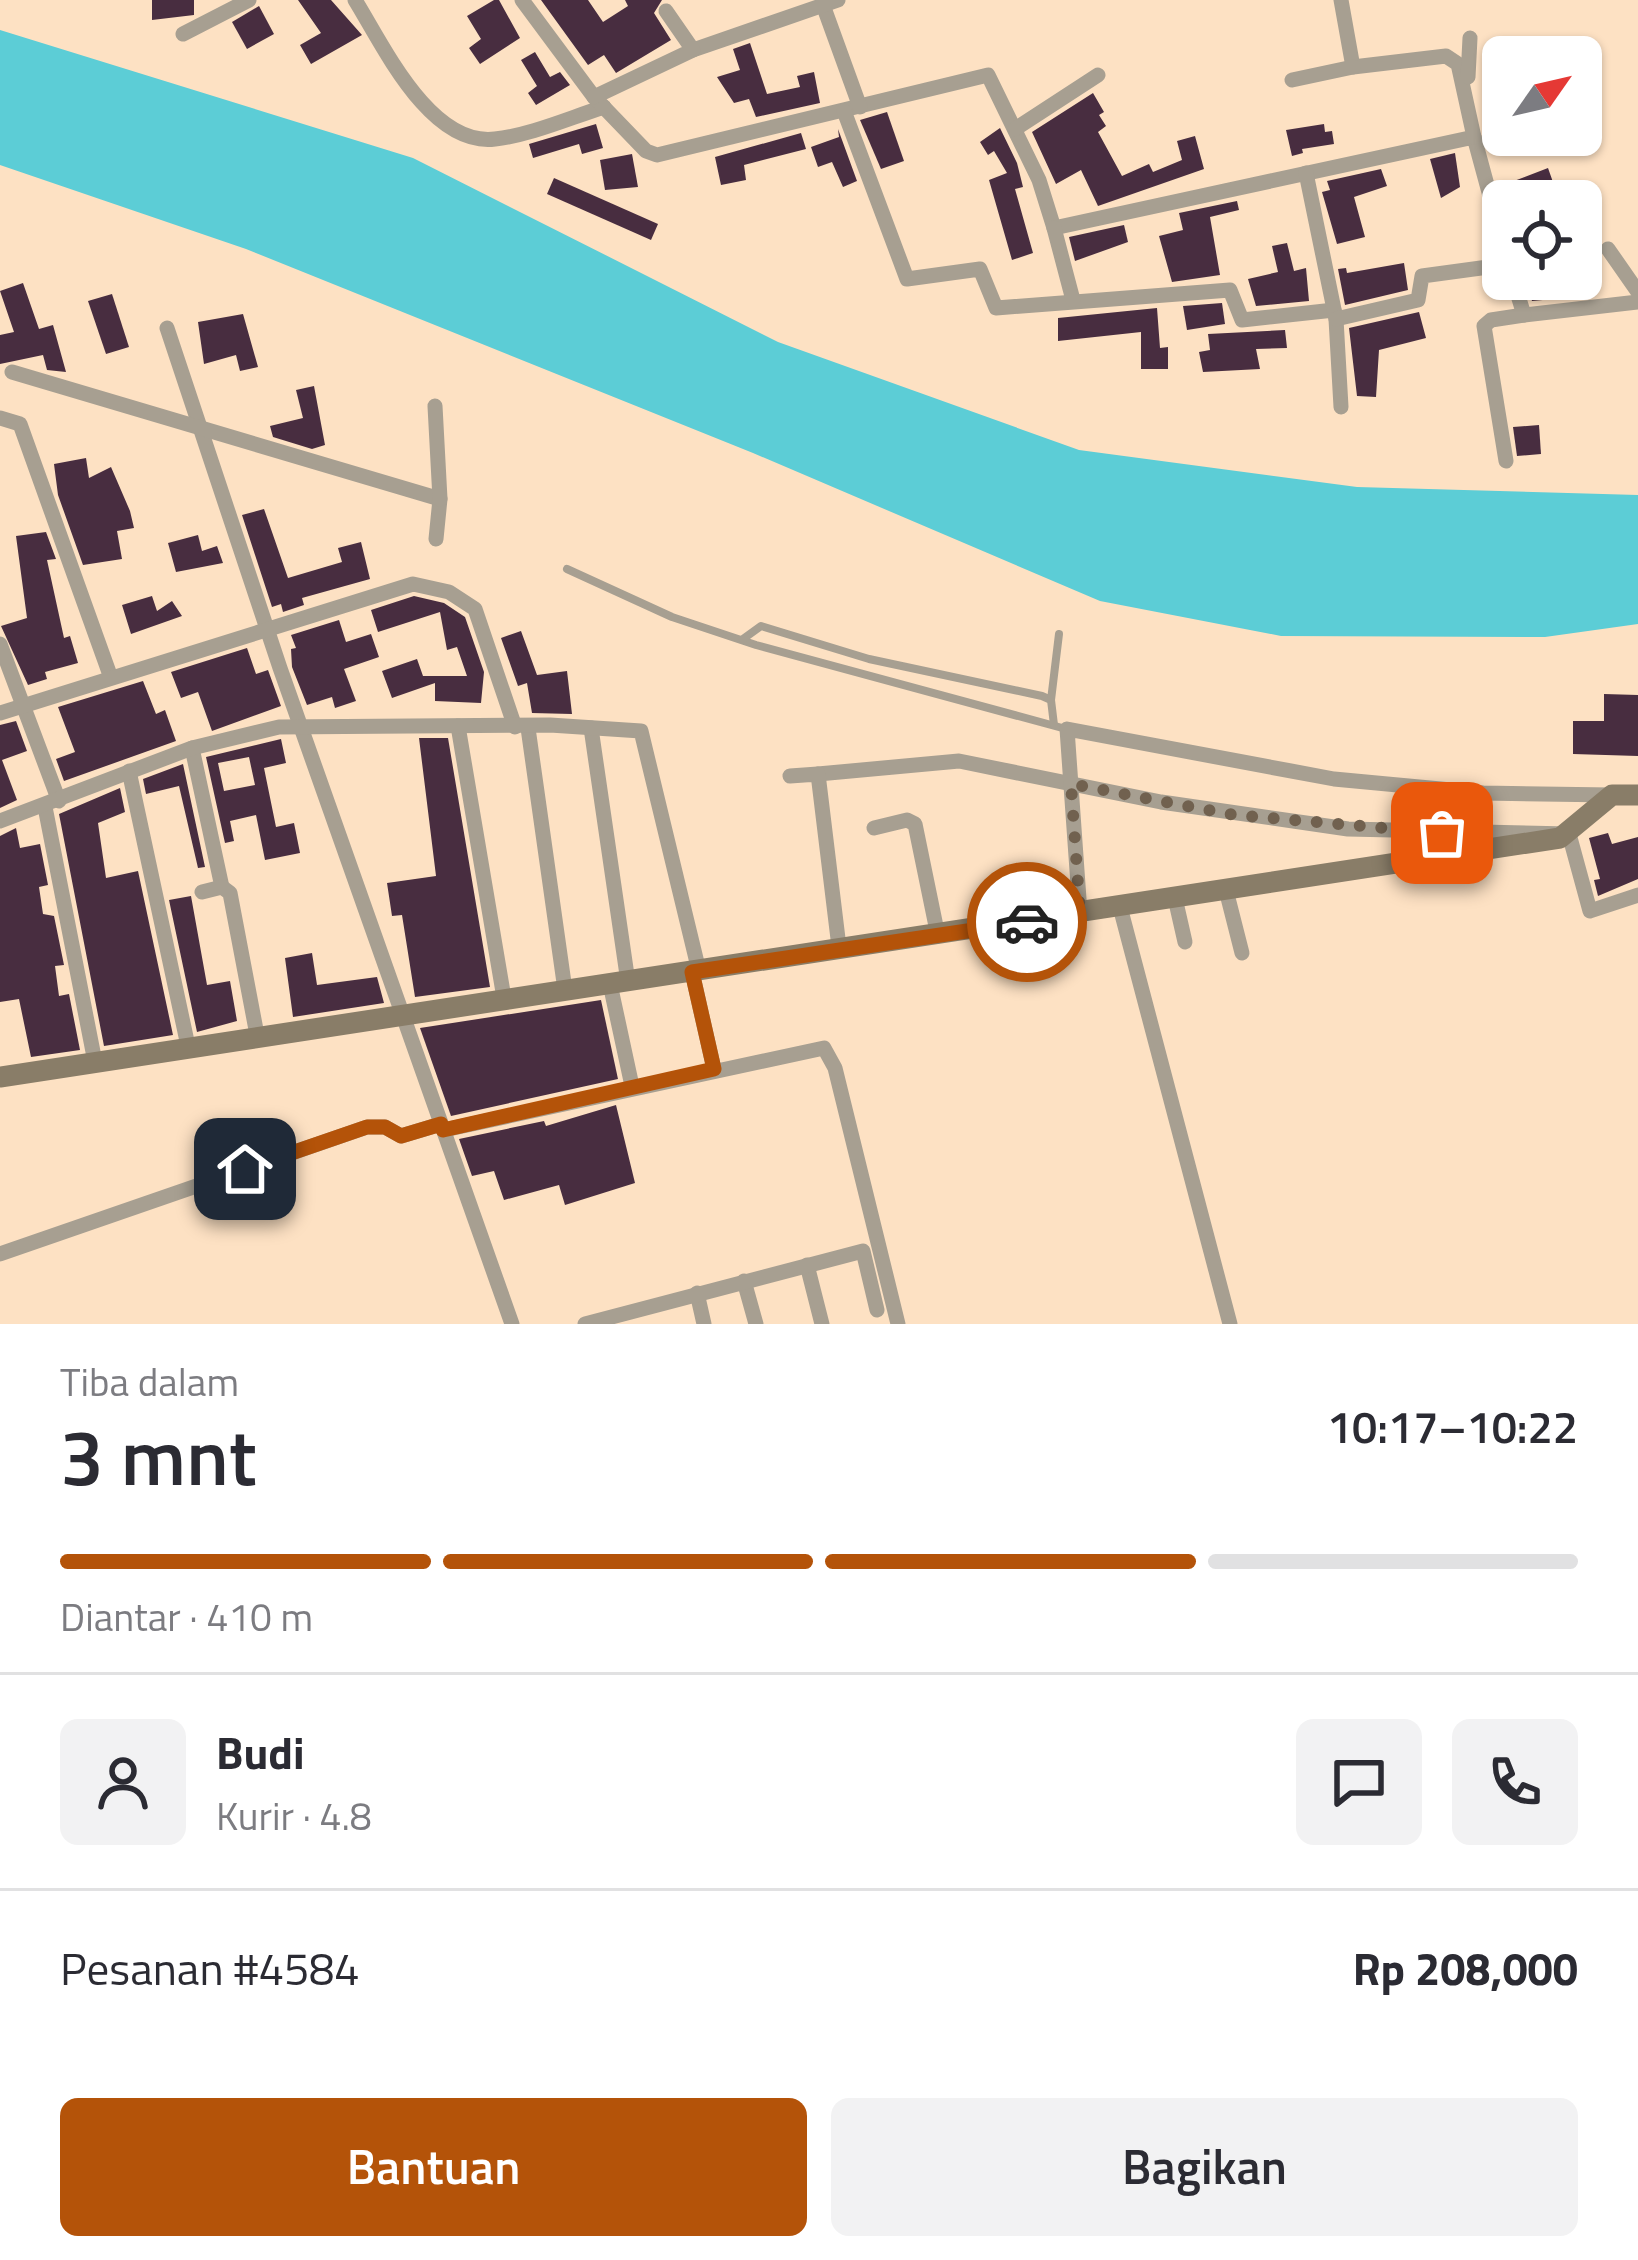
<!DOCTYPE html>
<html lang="id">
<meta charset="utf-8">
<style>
body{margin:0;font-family:"Titillium Web",sans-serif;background:#f2f2f3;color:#2b2b33;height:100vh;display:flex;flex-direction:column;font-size:45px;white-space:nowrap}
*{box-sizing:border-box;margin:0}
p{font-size:39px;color:#7c7c81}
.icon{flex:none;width:66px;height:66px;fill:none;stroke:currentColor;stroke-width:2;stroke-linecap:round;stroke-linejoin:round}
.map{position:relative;height:1324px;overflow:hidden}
.drawer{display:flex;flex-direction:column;background:#fff;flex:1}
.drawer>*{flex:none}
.needle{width:78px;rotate:56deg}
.fabs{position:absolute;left:1482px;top:36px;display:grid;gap:24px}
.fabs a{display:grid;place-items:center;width:120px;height:120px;border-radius:18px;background:#fff;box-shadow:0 3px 9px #0004;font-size:60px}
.pin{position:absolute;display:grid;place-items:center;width:102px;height:102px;color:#fff;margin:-51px;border-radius:24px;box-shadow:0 6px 18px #0006}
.courier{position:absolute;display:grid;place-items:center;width:120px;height:120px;margin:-60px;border:9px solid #b45309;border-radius:50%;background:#fff;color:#222;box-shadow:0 3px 15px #0007}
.head em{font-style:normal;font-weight:600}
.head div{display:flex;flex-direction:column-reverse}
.head{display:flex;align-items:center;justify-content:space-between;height:204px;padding:0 60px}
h1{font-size:78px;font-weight:600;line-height:90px}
.bar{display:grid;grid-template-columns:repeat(4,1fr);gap:18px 12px;align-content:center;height:144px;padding:0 60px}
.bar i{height:15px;border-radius:9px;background:#e1e1e2}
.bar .current{background:#b45309}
.bar p{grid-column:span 4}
.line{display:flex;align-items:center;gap:30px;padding:0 60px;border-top:3px solid #e1e1e2}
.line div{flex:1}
.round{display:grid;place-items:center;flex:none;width:126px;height:126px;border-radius:18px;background:#f2f2f3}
.primary-button{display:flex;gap:24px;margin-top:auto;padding:24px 60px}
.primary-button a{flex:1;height:138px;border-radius:18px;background:#b45309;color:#fff;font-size:48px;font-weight:600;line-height:138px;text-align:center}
.primary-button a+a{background:#f2f2f3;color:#2b2b33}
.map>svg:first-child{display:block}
</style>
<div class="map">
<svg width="1638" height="1324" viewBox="0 0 1638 1324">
<rect width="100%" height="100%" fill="#fde1c3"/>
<polygon fill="#5ccdd6" points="0,30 413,158 778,342 1079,450 1357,487 1638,495 1638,624 1545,637 1281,636 1100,601 753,453 246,249 0,165"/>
<g fill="#482d40" fill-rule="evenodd">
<polygon points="152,0 194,0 194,15 152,20"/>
<polygon points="298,0 331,0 362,35 311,64 300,45 321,33"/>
<polygon points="494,0 499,0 520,38 480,64 469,48 481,39 467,16"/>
<polygon points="541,0 588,0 603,22 628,6 625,0 662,0 654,13 671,40 616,73 604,55 588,65"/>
<polygon points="259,6 274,34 247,49 232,22"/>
<polygon points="750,43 767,94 800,87 797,76 814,72 820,103 756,117 749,99 734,103 717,77 740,70 733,49"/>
<polygon points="535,52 550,77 560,72 570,85 536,105 528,93 537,86 521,60"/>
<polygon points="1093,93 1104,112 1099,115 1106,126 1098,132 1122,176 1149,164 1153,172 1182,160 1177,141 1195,136 1204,169 1098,206 1081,170 1056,184 1032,132"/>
<polygon points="887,112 904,161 881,169 860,120"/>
<polygon points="596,124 603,148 582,154 579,144 533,158 529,144"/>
<polygon points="1324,124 1325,132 1332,131 1334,144 1302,149 1303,153 1292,156 1286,130"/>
<polygon points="1000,128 1017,163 1023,187 1015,189 1033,253 1012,260 989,180 1007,173 994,151 988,155 980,142"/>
<polygon points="838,129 857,181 843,187 832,162 818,167 811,147 839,137"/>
<polygon points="801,133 806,149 744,165 746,180 721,185 715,157"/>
<polygon points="1455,153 1460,187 1441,198 1430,159"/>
<polygon points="632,154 638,187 605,190 600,160"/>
<polygon points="1548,168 1554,185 1536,191 1541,201 1522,201 1514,181"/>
<polygon points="1381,169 1387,186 1354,197 1365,237 1337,244 1322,192 1330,190 1327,181"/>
<polygon points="554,178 658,224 651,240 547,194"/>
<polygon points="1237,201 1239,210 1210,217 1220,275 1172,282 1159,236 1183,230 1179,213"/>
<polygon points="1124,225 1128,242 1075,261 1069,237"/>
<polygon points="1287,243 1294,271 1306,268 1309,301 1256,306 1248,279 1278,272 1272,246"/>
<polygon points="1404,263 1408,290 1345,305 1338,269 1346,268 1347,273"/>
<polygon points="1550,279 1572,279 1575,297 1532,301 1527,284"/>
<polygon points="23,283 39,329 53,325 66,372 47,370 43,355 0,364 0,335 14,332 0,291"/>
<polygon points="112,294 129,347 106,354 88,301"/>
<polygon points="1222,303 1225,324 1187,330 1183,306"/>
<polygon points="1157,308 1160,348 1168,347 1168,369 1141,369 1141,332 1058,341 1058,318"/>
<polygon points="1419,312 1426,338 1379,350 1376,397 1357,396 1349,328"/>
<polygon points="243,314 258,367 240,371 236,355 204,364 198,322"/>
<polygon points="1285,330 1287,348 1256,349 1260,369 1203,372 1199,352 1210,350 1208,334"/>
<polygon points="314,386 325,445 312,449 273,437 270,426 303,418 296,390"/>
<polygon points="1539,425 1541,454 1517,456 1513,427"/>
<polygon points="86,458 89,478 111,467 130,511 134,528 117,531 122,559 83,565 58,495 54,464"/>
<polygon points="264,509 288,578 342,562 338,548 361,542 370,579 302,598 304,605 283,612 281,604 272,607 242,515"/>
<polygon points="46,532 56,559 47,560 64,638 70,636 78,663 45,672 47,679 28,685 1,626 27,618 16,536"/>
<polygon points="198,535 202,551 217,546 223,563 176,572 168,543"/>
<polygon points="152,596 157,611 172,601 182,616 131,634 122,605"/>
<polygon points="414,596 444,603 465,617 484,672 481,703 435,701 435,683 392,698 382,671 417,659 423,676 467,676 457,647 447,650 440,612 378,632 371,610"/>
<polygon points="339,620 346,642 371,634 379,657 344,669 356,701 335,708 332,697 307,705 292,667 291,649 296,648 291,635"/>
<polygon points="521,631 537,675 567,671 572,714 532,713 527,683 518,686 501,638"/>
<polygon points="247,648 256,674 268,670 281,706 212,731 198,692 181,698 171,672"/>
<polygon points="143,681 156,714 165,710 176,741 64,781 56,759 75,752 58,707"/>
<polygon points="1604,694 1638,695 1638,756 1573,754 1573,721 1604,721"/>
<polygon points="16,721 27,751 2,760 17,800 0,808 0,725"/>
<polygon points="419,738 448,738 490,987 415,997 402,915 392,916 387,883 436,876"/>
<path d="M281,739L286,763L264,768L276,827L294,823L300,853L265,860L256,815L230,821L234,841L225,843L206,757ZM249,757L255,785L224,791L218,763Z"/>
<polygon points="183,764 205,867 198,868 179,786 146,794 143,779"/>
<polygon points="120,788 125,812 98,823 106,878 138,871 173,1035 104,1046 59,814"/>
<polygon points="16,828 20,848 40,844 48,885 39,887 43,914 54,916 64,965 55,966 59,996 69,994 80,1050 31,1057 19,999 0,1002 0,836"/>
<polygon points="1608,833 1612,844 1638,837 1638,879 1598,896 1594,880 1600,879 1589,838"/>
<polygon points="191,896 207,985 230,981 237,1021 197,1032 169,900"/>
<polygon points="312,953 317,985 377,977 384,1003 293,1017 285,958"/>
<polygon points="601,1000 618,1079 451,1116 420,1028"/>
<polygon points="616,1105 635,1183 565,1205 559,1185 504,1200 494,1171 472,1176 459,1139 544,1121 546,1126"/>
</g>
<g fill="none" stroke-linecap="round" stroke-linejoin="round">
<g stroke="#a79f91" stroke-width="8">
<polyline points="567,569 672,617 756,645 1066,729"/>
<polyline points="743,639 761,626 869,659 1042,696 1051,700 1054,725"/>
<polyline points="1051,700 1059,634"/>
</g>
<g stroke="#a79f91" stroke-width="15">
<path d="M355,0C383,45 430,147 495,139C531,135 569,118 604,107"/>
<polyline points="522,0 594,97 646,151 657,155 988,75 1039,180 1054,228 1474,137 1503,244"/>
<polyline points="1341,0 1353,67 1446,56 1458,64 1474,137"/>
<polyline points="823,5 860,107"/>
<polyline points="183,34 249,0"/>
<polyline points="693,50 838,0"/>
<polyline points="1468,77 1470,38"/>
<polyline points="1292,80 1353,67"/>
<polyline points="594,97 693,50 666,11"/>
<polyline points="844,111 907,279 980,269 996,308 1230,290 1242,320 1334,310"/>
<polyline points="1015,129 1098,75"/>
<polyline points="1306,173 1336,319 1341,407"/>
<polyline points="1054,228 1073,300"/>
<polyline points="1608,249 1638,292"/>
<polyline points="1513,279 1524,315 1638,302"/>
<polyline points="1336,319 1418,300 1422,276 1503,265"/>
<polyline points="167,328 280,668 512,1324"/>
<polyline points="12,372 440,499 436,539"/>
<polyline points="435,406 440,499"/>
<polyline points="0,418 20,424 110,675"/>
<polyline points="1506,461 1484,326 1491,320 1524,315"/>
<polyline points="0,644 59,801"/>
<polyline points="0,713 413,584 449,592 475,609 515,727"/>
<polyline points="458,726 504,998"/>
<polyline points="528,728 565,990"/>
<polyline points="591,728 628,982"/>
<polyline points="192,748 222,887"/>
<polyline points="129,771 188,1046"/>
<polyline points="818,774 959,761 1161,802 1348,829 1569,834 1590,911 1638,895"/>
<polyline points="790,776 818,774 839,947"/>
<polyline points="45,807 95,1062"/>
<polyline points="0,821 192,748 279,727 550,725 641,731 699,971"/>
<polyline points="874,828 907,820 915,824 938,936"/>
<polyline points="1226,890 1242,953"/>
<polyline points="202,892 222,887 230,893 257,1035"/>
<polyline points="1175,898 1185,942"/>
<polyline points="1120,907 1230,1324"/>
<polyline points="1080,913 1067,729 1334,779 1483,793 1612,795"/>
<polyline points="692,972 714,1069"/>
<polyline points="610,984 632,1086"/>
<polyline points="444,1130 824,1048 835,1068 898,1324"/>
<polyline points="0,1254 367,1127 385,1127 401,1136 441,1124"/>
<polyline points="807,1265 822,1324"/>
<polyline points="744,1281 756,1324"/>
<polyline points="697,1293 704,1324"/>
<polyline points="585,1324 863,1251 877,1310"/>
</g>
<polyline stroke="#897d68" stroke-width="21" points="0,1077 1560,838 1612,795 1638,795"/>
</g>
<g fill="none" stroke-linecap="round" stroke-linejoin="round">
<polyline stroke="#71614f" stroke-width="12" stroke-dasharray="0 21.6" points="1027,922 1080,913 1071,784 1235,815 1442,833"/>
<polyline stroke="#b45309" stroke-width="15" points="245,1169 367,1127 385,1127 401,1136 441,1124 443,1130 714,1069 692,972 1027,922"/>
</g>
</svg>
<div class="fabs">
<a><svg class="needle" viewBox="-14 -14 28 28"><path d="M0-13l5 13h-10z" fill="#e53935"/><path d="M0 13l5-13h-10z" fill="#7c7c81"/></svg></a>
<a><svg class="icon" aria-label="locate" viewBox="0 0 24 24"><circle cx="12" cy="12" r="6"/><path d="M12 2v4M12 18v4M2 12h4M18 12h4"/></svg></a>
</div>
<div class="pin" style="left:1442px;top:833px;background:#ea580c"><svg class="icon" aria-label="bag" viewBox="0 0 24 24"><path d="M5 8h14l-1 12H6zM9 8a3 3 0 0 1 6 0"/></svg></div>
<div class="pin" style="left:245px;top:1169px;background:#1f2937"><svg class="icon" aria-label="home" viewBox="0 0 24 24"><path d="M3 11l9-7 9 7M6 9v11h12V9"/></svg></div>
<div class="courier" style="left:1027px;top:922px"><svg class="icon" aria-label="car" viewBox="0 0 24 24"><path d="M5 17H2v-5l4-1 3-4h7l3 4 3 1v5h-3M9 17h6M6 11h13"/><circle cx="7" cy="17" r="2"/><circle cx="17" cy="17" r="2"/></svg></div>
</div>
<section class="drawer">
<div class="head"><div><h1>3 mnt</h1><p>Tiba dalam</p></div><em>10:17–10:22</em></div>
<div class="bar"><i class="current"></i><i class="current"></i><i class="current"></i><i></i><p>Diantar · 410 m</p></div>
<div class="line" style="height:216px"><a class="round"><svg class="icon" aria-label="person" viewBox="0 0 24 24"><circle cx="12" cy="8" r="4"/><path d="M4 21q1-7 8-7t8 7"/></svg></a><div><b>Budi</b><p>Kurir · 4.8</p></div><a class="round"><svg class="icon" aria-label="chat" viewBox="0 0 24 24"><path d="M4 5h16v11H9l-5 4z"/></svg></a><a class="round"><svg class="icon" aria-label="phone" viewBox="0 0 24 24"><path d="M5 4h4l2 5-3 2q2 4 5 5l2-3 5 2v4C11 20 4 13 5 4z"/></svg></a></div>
<div class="line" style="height:156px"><div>Pesanan #4584</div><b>Rp 208,000</b></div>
<div class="primary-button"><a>Bantuan</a><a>Bagikan</a></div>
</section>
